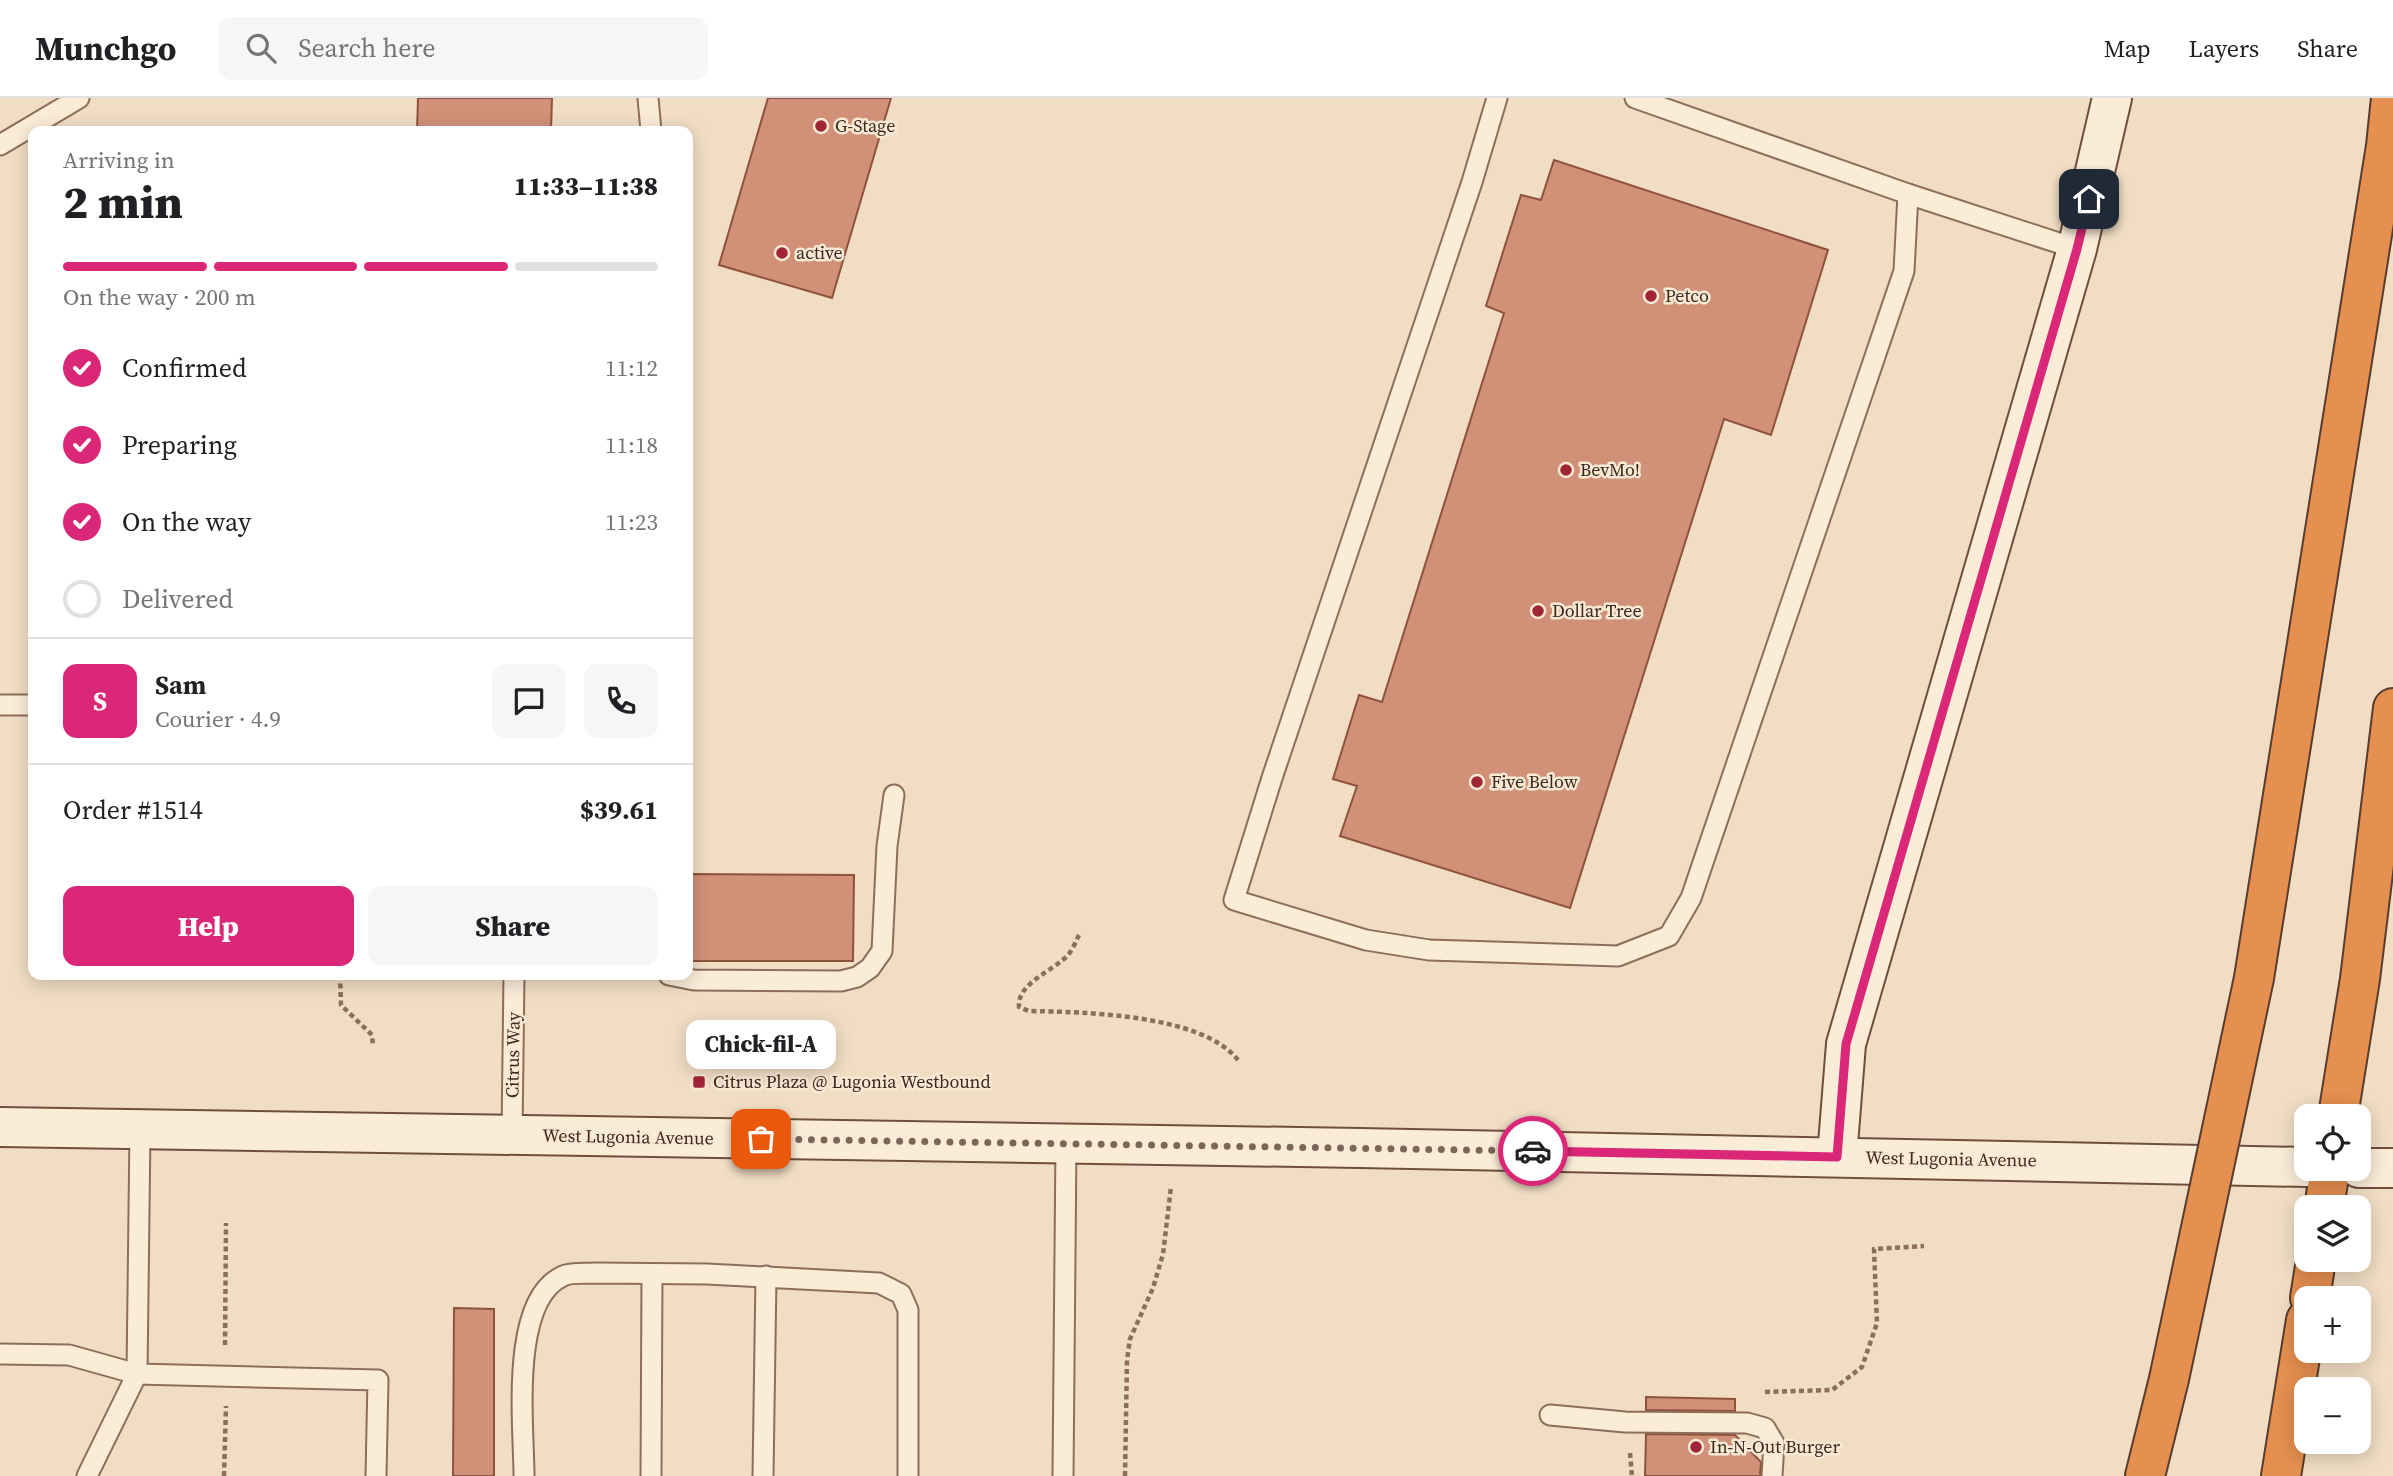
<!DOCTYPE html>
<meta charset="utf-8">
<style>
body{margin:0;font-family:"Source Serif 4",serif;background:#f6f6f6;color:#202124;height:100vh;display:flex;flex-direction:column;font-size:26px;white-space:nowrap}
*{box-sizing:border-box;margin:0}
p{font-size:23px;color:#757577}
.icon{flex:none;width:38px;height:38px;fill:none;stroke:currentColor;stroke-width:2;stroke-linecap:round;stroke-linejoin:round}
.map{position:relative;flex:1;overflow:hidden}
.panel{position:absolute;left:28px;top:28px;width:665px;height:854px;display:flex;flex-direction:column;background:#fff;border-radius:14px;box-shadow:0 4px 18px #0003}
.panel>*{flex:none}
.fabs{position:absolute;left:2294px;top:1006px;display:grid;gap:14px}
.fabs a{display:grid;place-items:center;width:77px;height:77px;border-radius:14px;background:#fff;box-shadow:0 4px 18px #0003;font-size:35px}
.pin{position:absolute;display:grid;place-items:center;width:60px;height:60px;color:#fff;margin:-30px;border-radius:14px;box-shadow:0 4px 10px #0006}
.courier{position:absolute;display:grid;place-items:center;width:70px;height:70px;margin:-35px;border:5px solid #db2777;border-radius:50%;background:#fff;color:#222;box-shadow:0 2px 9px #0007}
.bubble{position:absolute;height:49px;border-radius:14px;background:#fff;box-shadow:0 4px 18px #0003;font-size:23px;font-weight:800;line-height:49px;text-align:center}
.summary em{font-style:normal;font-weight:800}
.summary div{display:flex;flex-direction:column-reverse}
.summary{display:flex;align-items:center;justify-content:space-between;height:119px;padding:0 35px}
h1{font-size:46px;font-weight:800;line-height:52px}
.bar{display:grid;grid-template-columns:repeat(4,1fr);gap:10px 7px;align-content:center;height:84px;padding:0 35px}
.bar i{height:9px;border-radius:5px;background:#e0e0e0}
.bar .current{background:#db2777}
.bar p{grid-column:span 4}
.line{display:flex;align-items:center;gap:18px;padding:0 35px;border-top:2px solid #e0e0e0}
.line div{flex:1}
.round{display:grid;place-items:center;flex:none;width:74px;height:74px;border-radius:14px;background:#f6f6f6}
ol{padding:0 35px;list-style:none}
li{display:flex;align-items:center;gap:21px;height:77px}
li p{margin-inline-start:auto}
li .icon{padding:7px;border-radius:50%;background:#db2777;color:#fff;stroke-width:4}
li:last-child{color:#757577}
li i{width:38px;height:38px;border:4px solid #e0e0e0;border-radius:50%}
.action{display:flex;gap:14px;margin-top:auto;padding:14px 35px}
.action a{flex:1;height:80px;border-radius:14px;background:#db2777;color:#fff;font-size:28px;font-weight:800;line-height:80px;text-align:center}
.action a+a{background:#f6f6f6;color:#202124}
header{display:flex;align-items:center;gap:42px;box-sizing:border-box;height:98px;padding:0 35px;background:#fff;border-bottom:2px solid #e0e0e0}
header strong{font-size:33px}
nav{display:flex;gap:38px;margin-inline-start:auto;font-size:24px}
.search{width:490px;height:63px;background:#f6f6f6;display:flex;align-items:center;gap:18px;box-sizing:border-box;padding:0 24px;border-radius:14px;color:#757577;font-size:26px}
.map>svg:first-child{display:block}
</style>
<header>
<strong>Munchgo</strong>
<div class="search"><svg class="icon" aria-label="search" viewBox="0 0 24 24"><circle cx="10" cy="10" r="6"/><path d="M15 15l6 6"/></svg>Search here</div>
<nav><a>Map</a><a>Layers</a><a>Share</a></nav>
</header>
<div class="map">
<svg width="2393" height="1378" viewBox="0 0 2393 1378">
<rect width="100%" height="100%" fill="#f1ddc4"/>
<g fill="#d19178" stroke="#8e523d" stroke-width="2">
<polygon points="418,0 552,0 551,33 417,33"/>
<polygon points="768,0 891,0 832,200 719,167"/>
<polygon points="1554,62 1828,152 1771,337 1724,321 1570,810 1340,738 1357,688 1333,681 1359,597 1382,604 1504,215 1486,208 1521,97 1541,102"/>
<polygon points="688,776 854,777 853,863 688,863"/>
<polygon points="454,1210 494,1211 494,1378 453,1378"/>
<polygon points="1646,1299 1735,1301 1735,1313 1646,1312"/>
<polygon points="1646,1336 1735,1337 1761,1364 1760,1378 1645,1378"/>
</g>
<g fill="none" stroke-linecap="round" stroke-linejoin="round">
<g stroke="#8d6e59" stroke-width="23">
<g id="lane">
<polyline points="648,0 651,33"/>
<polyline points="1497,0 1472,84 1272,680 1234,802 1366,842 1429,852 1618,858 1669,838 1691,800 1904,173 1908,96"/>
<polyline points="1635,0 1908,96 2077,151"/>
<polyline points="0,47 79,0"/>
<polyline points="0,607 33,607"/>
<polyline points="669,877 694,882 841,883 857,879 870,870 882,853 887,748 894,697"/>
<polyline points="512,1037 514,877"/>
<polyline points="0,1256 69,1257 137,1276 378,1282 376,1378"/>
<polyline points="1550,1317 1625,1324 1747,1325 1765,1330 1774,1345 1772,1378"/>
<polyline points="87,1378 137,1276 140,1032"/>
<path d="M524,1378C524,1329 509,1202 563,1178C571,1174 586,1176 595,1175L707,1176L879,1185L901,1196L908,1212V1378"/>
<polyline points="651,1378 652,1176"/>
<polyline points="763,1378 766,1178"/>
<polyline points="1063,1378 1066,1045"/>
</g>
</g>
<g stroke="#6f4f3c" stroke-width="42">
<g id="secondary">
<polyline points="0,1029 1360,1050 2306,1069"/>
<polyline points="1837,1059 1846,946 2077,151 2112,0"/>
<polyline points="2359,1070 2393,1070"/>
</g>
</g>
<g stroke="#5a3c2d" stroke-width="42">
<g id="highway">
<polyline points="2254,880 2386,48 2391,0"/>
<polyline points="2338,1018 2360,881 2393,610"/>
<polyline points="2324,1110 2330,1071"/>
<polyline points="2310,1200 2316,1162"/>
<polyline points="2145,1378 2169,1281"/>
<polyline points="2281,1378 2306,1222"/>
</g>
</g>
<g stroke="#8d6e59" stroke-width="4.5" stroke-dasharray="5 3.5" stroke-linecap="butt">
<path d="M1079,837C1076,843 1073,851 1068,857C1052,874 1017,885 1019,909L1029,913C1084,914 1202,916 1238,962"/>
<polyline points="340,877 341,907 372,937 373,948"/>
<polyline points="225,1247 226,1125"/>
<polyline points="1765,1294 1832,1292 1862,1269 1877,1225 1874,1151 1924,1148"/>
<polyline points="1630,1355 1632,1378"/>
<polyline points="224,1378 226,1308"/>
<polyline points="1125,1378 1127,1262 1130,1241 1153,1190 1163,1156 1171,1089"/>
</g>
<use href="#lane" stroke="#fbecd8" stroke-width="19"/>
<use href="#secondary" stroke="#fbecd8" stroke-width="38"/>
<use href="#highway" stroke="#e58f50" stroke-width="38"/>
<g stroke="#5a3c2d" stroke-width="42" stroke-linecap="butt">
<polyline id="highway-bridge" points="2169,1281 2254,880"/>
</g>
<use href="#highway-bridge" stroke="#e58f50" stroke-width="38"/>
</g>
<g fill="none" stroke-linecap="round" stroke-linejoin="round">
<polyline stroke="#7b6758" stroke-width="7" stroke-dasharray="0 12.6" points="761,1041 1533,1053"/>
<polyline stroke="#db2777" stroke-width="9" points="1533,1053 1837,1059 1846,946 2077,151 2089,101"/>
</g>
<g fill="#a02537" stroke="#f8e9d4" stroke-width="2.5">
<circle cx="821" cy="28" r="7"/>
<circle cx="782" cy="155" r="7"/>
<circle cx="1651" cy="198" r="7"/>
<circle cx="1566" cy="372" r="7"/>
<circle cx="1538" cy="513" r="7"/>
<circle cx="1477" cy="684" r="7"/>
<rect x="692" y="977" width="14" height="14" rx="3.5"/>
<circle cx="1696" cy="1349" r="7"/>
</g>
<g text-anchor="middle" stroke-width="5" stroke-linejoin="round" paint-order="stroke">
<g font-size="18" fill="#3c281e" stroke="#f8e9d4" text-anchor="start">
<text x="835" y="34">G-Stage</text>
<text x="796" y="161">active</text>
<text x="1665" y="204">Petco</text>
<text x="1580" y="378">BevMo!</text>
<text x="1552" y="519">Dollar Tree</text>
<text x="1491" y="690">Five Below</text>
<text x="713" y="990">Citrus Plaza @ Lugonia Westbound</text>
<text x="1710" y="1355">In-N-Out Burger</text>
</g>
<g font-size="18" fill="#3c281e" stroke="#f8e9d4">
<text transform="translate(513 957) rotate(-89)" y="6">Citrus Way</text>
<text transform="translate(628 1039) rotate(1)" y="6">West Lugonia Avenue</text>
<text transform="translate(1951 1061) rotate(1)" y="6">West Lugonia Avenue</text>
</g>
</g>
</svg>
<div class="fabs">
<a><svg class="icon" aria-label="locate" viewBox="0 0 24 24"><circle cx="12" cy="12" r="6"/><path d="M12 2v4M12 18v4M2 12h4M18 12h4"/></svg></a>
<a><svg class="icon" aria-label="layers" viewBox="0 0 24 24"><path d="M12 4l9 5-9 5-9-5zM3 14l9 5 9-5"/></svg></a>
<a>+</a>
<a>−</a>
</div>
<div class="pin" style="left:761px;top:1041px;background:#ea580c"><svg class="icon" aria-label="bag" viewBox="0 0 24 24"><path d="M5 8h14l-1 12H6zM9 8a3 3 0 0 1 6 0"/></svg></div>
<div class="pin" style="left:2089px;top:101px;background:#1f2937"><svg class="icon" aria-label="home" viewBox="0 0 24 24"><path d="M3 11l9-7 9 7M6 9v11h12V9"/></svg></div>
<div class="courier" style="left:1533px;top:1053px"><svg class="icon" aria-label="car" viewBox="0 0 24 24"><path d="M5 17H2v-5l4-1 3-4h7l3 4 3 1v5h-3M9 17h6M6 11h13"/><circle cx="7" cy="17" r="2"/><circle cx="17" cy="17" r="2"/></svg></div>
<div class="bubble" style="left:686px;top:922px;width:150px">Chick-fil-A</div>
<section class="panel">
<div class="summary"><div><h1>2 min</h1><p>Arriving in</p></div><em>11:33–11:38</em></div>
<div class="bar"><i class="current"></i><i class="current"></i><i class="current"></i><i></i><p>On the way · 200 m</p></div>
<ol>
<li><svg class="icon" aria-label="check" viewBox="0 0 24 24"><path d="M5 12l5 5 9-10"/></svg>Confirmed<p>11:12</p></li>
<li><svg class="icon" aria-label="check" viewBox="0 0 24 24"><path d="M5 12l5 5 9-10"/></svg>Preparing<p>11:18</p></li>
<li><svg class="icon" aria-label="check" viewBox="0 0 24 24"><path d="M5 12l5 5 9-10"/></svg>On the way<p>11:23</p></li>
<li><i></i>Delivered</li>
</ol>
<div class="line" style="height:126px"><b class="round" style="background:#db2777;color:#fff">S</b><div><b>Sam</b><p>Courier · 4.9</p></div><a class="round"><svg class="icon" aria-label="chat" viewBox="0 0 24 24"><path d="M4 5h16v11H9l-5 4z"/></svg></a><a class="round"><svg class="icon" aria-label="phone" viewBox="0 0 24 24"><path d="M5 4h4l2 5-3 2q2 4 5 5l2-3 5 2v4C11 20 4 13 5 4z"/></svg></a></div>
<div class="line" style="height:91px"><div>Order #1514</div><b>$39.61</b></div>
<div class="action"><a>Help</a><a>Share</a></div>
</section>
</div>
